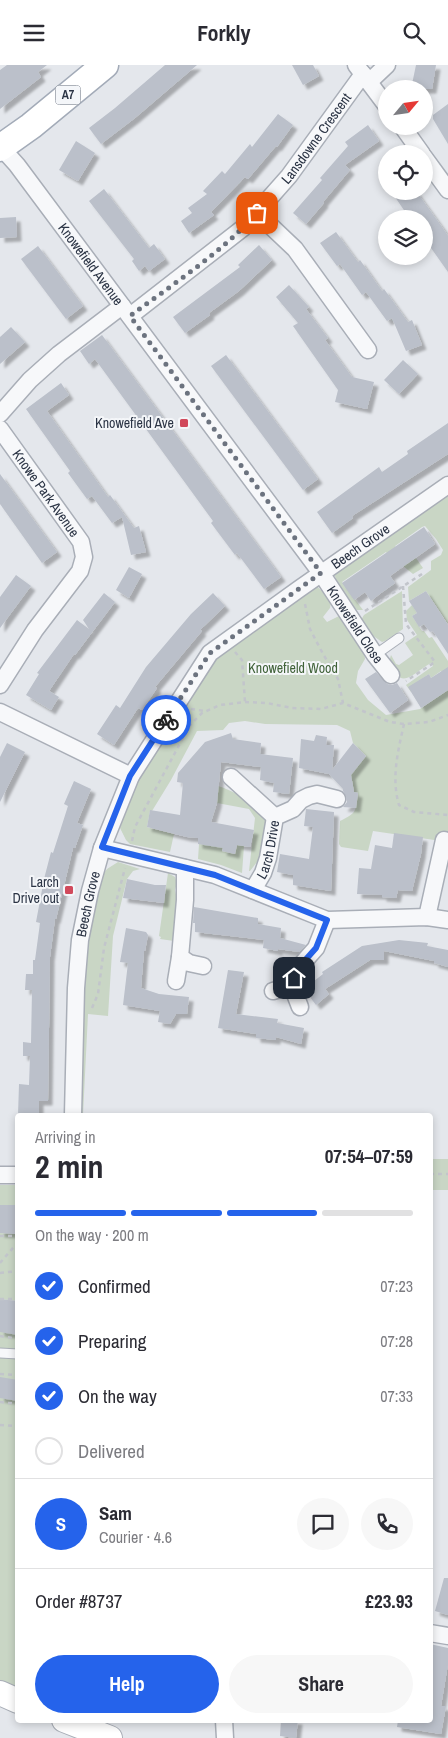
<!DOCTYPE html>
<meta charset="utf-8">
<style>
body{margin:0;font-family:"Archivo Narrow",sans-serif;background:#f7f7f7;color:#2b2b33;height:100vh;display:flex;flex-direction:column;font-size:19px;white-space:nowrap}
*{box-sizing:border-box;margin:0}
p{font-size:16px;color:#7c7c81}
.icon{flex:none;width:28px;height:28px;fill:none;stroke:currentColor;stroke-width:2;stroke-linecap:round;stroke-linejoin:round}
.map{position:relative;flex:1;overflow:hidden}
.sheet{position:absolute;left:15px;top:1048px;width:418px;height:610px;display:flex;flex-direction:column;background:#fff;border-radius:5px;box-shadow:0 2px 8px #0003}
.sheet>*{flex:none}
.needle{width:32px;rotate:61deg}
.tools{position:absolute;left:378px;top:15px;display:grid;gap:10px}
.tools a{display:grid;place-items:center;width:55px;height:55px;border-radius:50%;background:#fff;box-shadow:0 2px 8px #0003;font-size:25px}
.pin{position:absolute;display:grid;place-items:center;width:42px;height:42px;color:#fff;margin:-21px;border-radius:10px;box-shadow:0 2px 8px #0006}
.courier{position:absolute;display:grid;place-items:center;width:50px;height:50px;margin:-25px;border:4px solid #2563eb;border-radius:50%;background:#fff;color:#222;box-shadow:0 1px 6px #0007}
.summary em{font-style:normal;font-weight:700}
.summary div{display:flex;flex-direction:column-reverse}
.summary{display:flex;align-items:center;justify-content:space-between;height:85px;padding:0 20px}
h1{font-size:32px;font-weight:700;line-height:38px}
.bar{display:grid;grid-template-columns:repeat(4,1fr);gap:8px 5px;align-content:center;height:60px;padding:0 20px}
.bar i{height:6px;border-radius:4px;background:#e1e1e2}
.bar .selected{background:#2563eb}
.bar p{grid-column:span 4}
.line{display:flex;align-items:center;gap:12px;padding:0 20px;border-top:1px solid #e1e1e2}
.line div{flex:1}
.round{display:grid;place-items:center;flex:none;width:52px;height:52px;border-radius:26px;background:#f7f7f7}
ol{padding:0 20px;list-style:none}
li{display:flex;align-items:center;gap:15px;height:55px}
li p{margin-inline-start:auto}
li .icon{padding:5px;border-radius:50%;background:#2563eb;color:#fff;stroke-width:4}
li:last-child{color:#7c7c81}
li i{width:28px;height:28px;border:2px solid #e1e1e2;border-radius:50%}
.button{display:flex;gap:10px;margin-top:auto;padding:10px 20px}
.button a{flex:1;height:58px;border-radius:30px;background:#2563eb;color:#fff;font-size:20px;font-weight:700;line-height:58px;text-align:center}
.button a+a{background:#f7f7f7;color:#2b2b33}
header{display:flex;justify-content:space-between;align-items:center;height:65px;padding:0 20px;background:#fff;font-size:22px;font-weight:700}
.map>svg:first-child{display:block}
</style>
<header><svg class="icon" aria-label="menu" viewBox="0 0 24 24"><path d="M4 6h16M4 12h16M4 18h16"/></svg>Forkly<svg class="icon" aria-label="search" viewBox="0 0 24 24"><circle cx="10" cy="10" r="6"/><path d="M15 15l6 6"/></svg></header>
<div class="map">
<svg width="448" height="1673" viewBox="0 0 448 1673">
<defs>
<filter id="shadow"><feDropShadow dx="4.5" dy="4.5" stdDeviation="1" flood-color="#0004"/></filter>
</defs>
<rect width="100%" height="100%" fill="#e4e7ec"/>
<g fill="#c9d6c5">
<path d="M448,429V559L426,526L409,536L408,522L431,505V496L441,490L443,485L436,474L425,461L422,462L395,481L407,499L416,493L423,503L413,509L403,501L399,505L386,487L342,517L363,545H357C346,535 336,519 333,504Z"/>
<path d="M317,521L331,536L330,543L323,552L327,557L341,550L364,583L365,594L358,606L356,618L368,635L386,650L420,644L448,625V777L373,766L368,786L341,782L339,779L340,756C358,747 355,747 358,728L354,727L352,715L348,713L366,691L353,678L350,666L337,660L265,659L245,656L229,658L223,665L197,666L171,715L152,746H150L147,762L174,769L170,787L130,779L126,775L120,763L134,723L155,683L207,599Z"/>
<polygon points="402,526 403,564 385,576 382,577 369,568 361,555 364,550"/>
<path d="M412,540L417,548L412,551L422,566H424L429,573L432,572L448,596V617L441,606L431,613L429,609L417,617L411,627L406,620L433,601L431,598C411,609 402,627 389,597L391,590L396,599L399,600L413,590L405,578L417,570L407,555L406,546Z"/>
<path d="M218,721C238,727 254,740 268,755L262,795L257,797L250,806H249L255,753L249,744L217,738Z"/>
<polygon points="224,778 222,786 235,789 237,780 244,781 242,808 221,800 198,794 199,779"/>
<polygon points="118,797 140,804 133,806 127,814 113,871 108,951 88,949 83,1050 80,1050 86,887 94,843 104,808 107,804"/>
<polygon points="168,808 175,812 177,818 175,825 178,838 174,876 160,874 161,872 159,871"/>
<rect x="430" y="1094" width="18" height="31"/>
<rect x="0" y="1120" width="17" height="20"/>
<polygon points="0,1168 17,1169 17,1236 0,1234"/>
<polygon points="0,1243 18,1244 17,1623 0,1615"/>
</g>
<g fill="#bbc0ca" filter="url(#shadow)">
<polygon points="7,0 47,0 38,7 41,12 0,44 0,5"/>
<polygon points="165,0 197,0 135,53 101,79 89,63 115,43"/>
<polygon points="292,0 313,0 319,11 303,20"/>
<polygon points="416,0 436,0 432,24 411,24"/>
<polygon points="448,39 448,79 433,54 433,50"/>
<polygon points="278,49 293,60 277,82 276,81 248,114 245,112 211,147 214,150 189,168 181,156 192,148 188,143 207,129 203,126 222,106 225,109 250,79 252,82"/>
<polygon points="368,60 379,76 345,100 350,105 323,137 324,138 306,159 293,148 322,115 320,113 348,81 345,77"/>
<polygon points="76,76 95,88 78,116 59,105"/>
<polygon points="104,124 149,183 154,179 165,194 149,206 145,201 139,206 132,196 134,194 89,136"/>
<polygon points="391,126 416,126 442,162 448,171 448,207 424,173 424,154 410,154"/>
<polygon points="16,152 17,172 0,173 0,153"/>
<polygon points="336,167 358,197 360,195 382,226 384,224 408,257 412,255 422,280 406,286 392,253 387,256 366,227 362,230 340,199 337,201 320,178"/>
<polygon points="259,180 272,195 239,226 209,248 210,250 185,268 173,252 240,202 238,200"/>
<polygon points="38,181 83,241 66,254 21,194"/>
<polygon points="289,220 309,242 306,244 328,273 325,275 352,312 374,317 367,344 335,337 338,325 293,261 298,258 276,232"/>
<polygon points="11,262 25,277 0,299 0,272"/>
<polygon points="102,270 281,512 264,524 237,488 235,490 211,458 213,456 95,294 89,299 80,286"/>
<polygon points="226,290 318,414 303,425 211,301"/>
<polygon points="403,295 418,309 399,329 384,315"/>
<polygon points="61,318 69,330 47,346 108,432 110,430 134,463 139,461 146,487 131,490 122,452 112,458 92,431 87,434 68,408 70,406 26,344"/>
<polygon points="448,358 448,389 352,451 353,453 332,468 317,447 379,402 382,407 408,389 407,386"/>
<polygon points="0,409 57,487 42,498 0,439"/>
<polygon points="424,462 435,479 390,511 395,518 381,528 371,536 365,527 354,535 342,518"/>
<polygon points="129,502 142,509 129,533 116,525"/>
<polygon points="16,510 31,521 0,563 0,532"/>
<polygon points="426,526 448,560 448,589 433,566 430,567 424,559 419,562 412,551 417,548 409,536"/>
<polygon points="104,528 115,537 75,590 74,589 49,626 59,632 51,645 26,630 39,609 37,608 77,555 89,564 83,555"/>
<polygon points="213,528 225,541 200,565 202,566 155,622 157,623 142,645 138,643 114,680 97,669 116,640 120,643 146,602 163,582 191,549"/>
<polygon points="448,602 448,625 421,643 408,622 429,609 431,613"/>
<polygon points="376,607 387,619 392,620 397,618 408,635 390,648 365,614"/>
<polygon points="231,668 233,674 261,678 260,689 293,693 289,729 273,727 274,718 260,715 261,702 221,697 217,738 211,757 254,765 250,782 237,780 235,789 222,786 223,783 198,779 198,773 187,772 147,762 150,745 180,750 183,718 177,717 178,708 205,677"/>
<polygon points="316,670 327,672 326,680 334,680 332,705 353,678 366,691 351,710 354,727 358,728 356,743 343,742 347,737 346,731 343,726 343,724 329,709 299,703 301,674 314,676"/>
<polygon points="7,678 25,687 0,737 0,692"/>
<polygon points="74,716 91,724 77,758 83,760 75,783 73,783 56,854 55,854 50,892 48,1036 39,1036 39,1050 18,1050 19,1019 29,1020 30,991 23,991 23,977 31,978 32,925 25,925 26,909 33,909 33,895 35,895 40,858 36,857 44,814 51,787 53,788 68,741 64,739"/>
<polygon points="306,744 334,747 331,826 293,820 293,810 277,807 280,789 309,794 313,762 304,761"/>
<polygon points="394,768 423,772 421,789 412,826 398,825 396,833 382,832 382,830 357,829 359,803 371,804 375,780 392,783"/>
<polygon points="127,814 155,820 166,820 164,838 123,833"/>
<polygon points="194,842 258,853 258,859 281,863 280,873 306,880 299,887 278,884 278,886 263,883 264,875 195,867 195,858 193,858"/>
<polygon points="126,863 146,867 148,870 145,886 144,886 141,923 159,929 189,932 187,949 176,949 170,959 158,957 160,946 123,940 128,898 120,897"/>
<polygon points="399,875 428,878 427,881 448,885 448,902 434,898 434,896 384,886 384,895 370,895 325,924 329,929 316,940 304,924 323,909 322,907 362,881"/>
<polygon points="228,905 244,907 236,949 278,954 277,958 304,963 301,979 276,972 276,975 256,973 256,969 218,963"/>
<polygon points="0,1140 18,1140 18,1169 0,1168"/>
<polygon points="0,1234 18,1236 18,1270 0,1267"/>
<polygon points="0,1312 18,1315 18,1336 0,1333"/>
<polygon points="444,1513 448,1513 448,1550 435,1546"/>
<polygon points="430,1579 448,1583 448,1599 441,1641 446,1641 441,1669 397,1662 398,1655 430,1655"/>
<polygon points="281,1655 298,1655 296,1673 280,1671"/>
</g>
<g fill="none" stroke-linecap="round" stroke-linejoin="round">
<g stroke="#a9aeb7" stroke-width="11">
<g id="service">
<polyline points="375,590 399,573"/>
<polyline points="0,1288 18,1289"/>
</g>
</g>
<g stroke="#a9aeb7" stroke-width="19">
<g id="minor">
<polyline points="356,0 386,40"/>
<polyline points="369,17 387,0"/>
<polyline points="402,61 422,89"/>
<path id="s1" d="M0,81L17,100L321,508L375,590L391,610"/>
<polyline points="424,92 448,125"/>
<polyline points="257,148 295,184 368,285"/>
<path id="s2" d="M130,251L243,163L289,111L363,9"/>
<polyline points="0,349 30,315 59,289 122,241"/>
<path id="s3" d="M0,364L81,477L84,492L80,506L35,565L0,620"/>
<polyline points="0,647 131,711"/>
<polyline points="231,712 275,752"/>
<polyline points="102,783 215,810 327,855 427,852 448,855"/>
<polyline points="185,803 185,835 180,892 189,898 203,901"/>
<path id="s4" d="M253,825L263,808L268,793L275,752L293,744L301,735L309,731L317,729L337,734"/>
<polyline points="427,852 444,775"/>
<polyline points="176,916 180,892"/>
<polyline points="288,922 295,929 300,942"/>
<polyline points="273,926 288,922 300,901 316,883 327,855"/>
<path id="s5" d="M73,1050L76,923L80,875L90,826L102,783L131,711L210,588L299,524L448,420"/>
<polyline points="0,1110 18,1110"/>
<polyline points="430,1568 448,1571"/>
<polyline points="224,1655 225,1673"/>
</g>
</g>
<g stroke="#a9aeb7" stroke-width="26">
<g id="secondary">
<polyline points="0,1628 18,1636"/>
<polyline points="64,1655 110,1673"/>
</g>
</g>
<g stroke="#a3abb8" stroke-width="29">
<polyline id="primary" points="0,83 31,61 105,0"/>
</g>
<g stroke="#c2c5cb" stroke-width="2.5" stroke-dasharray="4 4" stroke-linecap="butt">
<polyline points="403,521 406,559 435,597 406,616"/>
<polyline points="305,539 310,564 323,589 338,614 343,638"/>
<polyline points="365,546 425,507"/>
<polyline points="235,587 242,595 245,637"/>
<polyline points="191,644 205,646"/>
<path d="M404,659C398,686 391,713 399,740L414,747L448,750"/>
<polyline points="132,776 135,762 190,660 202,648 220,640 245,637 267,638 292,643 321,644 343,638 390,657 404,659 429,657 448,650"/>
<polyline points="92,943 98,929 104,883 125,803"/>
<polyline points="430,1109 448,1109"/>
<polyline points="0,1171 18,1171"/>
<polyline points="0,1198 18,1177"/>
<polyline points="0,1208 18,1206"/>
<polyline points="0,1234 18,1234"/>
<polyline points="0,1271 18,1274"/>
<polyline points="0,1309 18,1310"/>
<polyline points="0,1337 18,1339"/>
<polyline points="0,1360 18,1361"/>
</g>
<use href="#service" stroke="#f7f8fa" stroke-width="9"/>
<use href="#minor" stroke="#f7f8fa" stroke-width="16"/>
<use href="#secondary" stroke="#fff" stroke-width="24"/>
<use href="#primary" stroke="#fff" stroke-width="26"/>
</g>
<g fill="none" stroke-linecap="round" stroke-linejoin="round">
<path stroke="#6c737f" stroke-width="5" stroke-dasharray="0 9" d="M166,655L210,588L321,508L130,251C173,219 221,188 257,148"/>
<polyline stroke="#2563eb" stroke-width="6" points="166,655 130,711 102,782 215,810 327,855 316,883 300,901 294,913"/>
</g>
<g fill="#d1495b" stroke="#f4f6f9" stroke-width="2">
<rect x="179" y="353" width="10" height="10" rx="2.5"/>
<rect x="64" y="820" width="10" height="10" rx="2.5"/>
</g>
<g text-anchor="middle" stroke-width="4" stroke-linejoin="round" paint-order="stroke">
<rect fill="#f4f6f9" stroke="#676e7b" stroke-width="1" x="55.5" y="20.5" width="25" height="19" rx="4"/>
<g font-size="12" font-weight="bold" fill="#2b3445">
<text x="68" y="34">A7</text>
</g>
<g font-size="14" fill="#2b3445" stroke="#f4f6f9">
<text dy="5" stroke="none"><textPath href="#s2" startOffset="259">Lansdowne Crescent</textPath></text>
<text dy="5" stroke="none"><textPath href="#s1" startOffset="149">Knowefield Avenue</textPath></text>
<text dy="5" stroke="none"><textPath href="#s3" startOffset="79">Knowe Park Avenue</textPath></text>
<text dy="5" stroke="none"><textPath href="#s5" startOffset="678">Beech Grove</textPath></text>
<text dy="5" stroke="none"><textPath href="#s1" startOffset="596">Knowefield Close</textPath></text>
<text dy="5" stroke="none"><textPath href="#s4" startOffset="44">Larch Drive</textPath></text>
<text dy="5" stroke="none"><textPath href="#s5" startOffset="212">Beech Grove</textPath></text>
</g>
<g font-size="14" fill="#2b3445" stroke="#f4f6f9" text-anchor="end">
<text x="174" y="363">Knowefield Ave</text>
<text x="59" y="822">Larch<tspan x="59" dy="16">Drive out</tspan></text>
</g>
<g font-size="14" fill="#3f6138" stroke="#f4f6f9">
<text x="293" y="608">Knowefield Wood</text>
</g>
</g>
</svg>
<div class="tools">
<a><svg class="needle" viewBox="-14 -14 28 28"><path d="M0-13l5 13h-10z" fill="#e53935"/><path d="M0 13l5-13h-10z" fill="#7c7c81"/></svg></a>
<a><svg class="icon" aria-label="locate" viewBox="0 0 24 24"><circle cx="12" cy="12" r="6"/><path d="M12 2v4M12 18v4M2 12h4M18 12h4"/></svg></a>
<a><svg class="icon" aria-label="layers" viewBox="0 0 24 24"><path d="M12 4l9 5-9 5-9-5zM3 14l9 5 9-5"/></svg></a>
</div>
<div class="pin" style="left:257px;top:148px;background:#ea580c"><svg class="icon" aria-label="bag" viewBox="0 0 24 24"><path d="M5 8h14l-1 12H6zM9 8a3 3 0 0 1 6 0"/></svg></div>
<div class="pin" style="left:294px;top:913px;background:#1f2937"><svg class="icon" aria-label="home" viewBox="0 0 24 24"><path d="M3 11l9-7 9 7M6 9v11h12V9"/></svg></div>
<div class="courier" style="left:166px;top:655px"><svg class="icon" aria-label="bike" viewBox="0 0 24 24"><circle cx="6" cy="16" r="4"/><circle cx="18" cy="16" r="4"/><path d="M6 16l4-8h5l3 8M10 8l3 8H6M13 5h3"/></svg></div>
<section class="sheet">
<div class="summary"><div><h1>2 min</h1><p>Arriving in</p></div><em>07:54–07:59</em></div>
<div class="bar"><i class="selected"></i><i class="selected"></i><i class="selected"></i><i></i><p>On the way · 200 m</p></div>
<ol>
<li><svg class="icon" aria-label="check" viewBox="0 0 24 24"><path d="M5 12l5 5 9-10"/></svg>Confirmed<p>07:23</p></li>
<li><svg class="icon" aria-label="check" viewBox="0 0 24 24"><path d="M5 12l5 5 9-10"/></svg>Preparing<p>07:28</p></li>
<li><svg class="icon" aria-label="check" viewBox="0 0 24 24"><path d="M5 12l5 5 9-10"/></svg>On the way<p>07:33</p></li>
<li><i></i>Delivered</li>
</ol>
<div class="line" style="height:90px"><b class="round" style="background:#2563eb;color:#fff">S</b><div><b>Sam</b><p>Courier · 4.6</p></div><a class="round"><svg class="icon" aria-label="chat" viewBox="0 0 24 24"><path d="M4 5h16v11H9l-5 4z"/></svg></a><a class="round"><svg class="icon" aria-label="phone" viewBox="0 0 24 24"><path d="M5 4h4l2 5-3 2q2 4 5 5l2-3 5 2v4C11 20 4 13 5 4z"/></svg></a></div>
<div class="line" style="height:65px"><div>Order #8737</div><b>£23.93</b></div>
<div class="button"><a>Help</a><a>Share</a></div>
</section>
</div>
